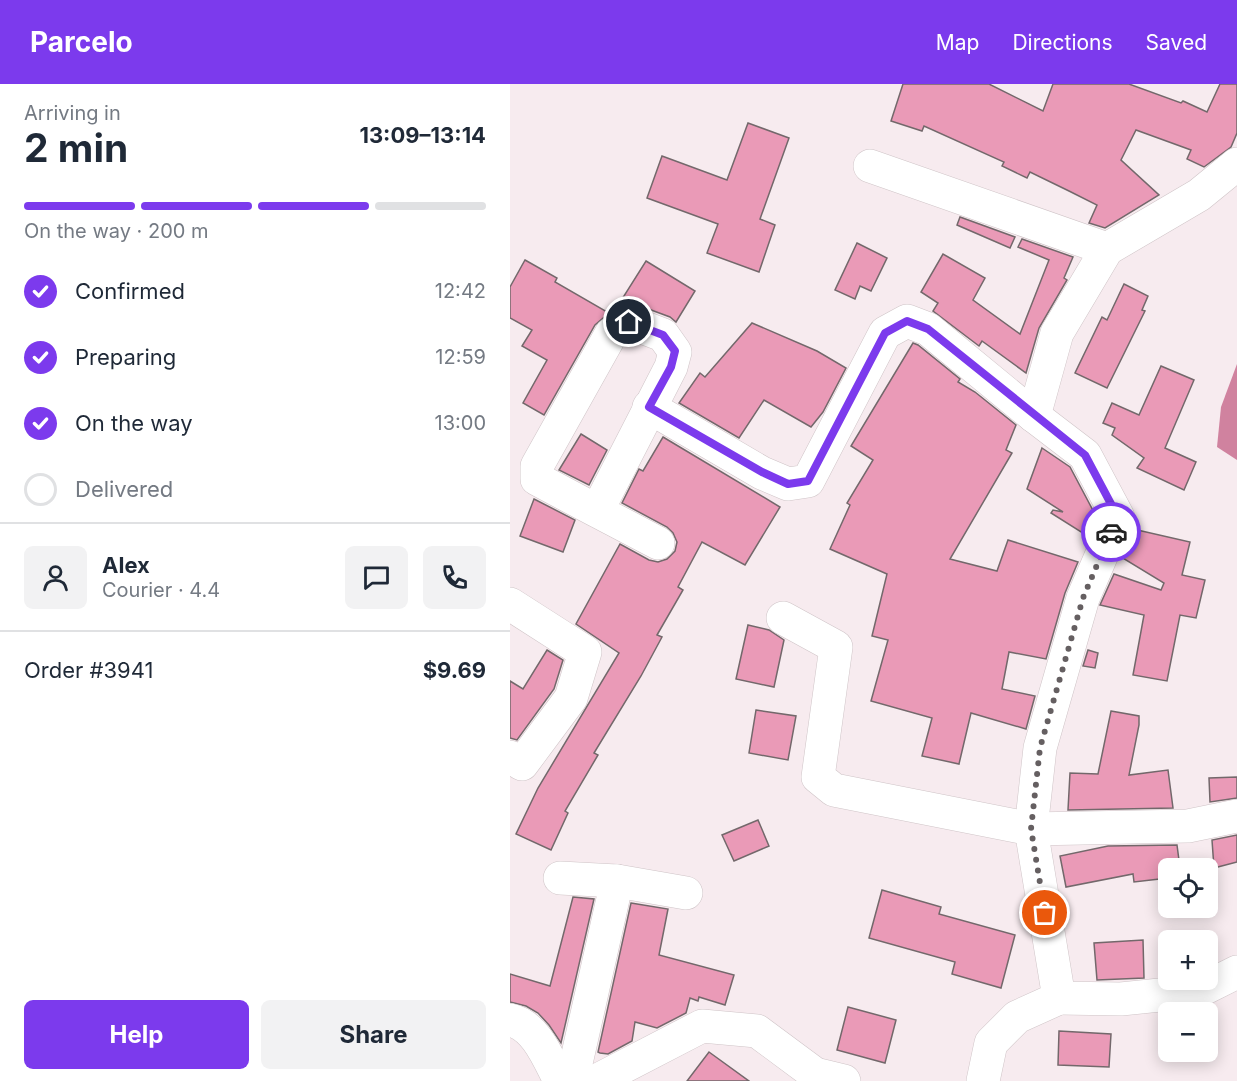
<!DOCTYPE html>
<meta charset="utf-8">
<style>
body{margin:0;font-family:Inter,sans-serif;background:#f2f2f3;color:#1f2937;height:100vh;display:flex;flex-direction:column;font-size:22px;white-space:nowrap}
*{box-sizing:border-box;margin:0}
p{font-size:20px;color:#747a83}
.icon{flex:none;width:33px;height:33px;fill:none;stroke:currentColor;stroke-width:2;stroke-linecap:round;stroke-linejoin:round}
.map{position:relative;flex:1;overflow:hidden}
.side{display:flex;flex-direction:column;background:#fff;width:510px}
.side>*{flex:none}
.fabs{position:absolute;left:648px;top:774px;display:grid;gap:12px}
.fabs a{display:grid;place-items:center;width:60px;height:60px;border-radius:9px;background:#fff;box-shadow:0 3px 15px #0003;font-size:30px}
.pin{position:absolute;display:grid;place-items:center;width:51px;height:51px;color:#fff;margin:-26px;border:3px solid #fff;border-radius:50%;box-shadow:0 2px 6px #0007}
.courier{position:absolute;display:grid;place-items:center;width:60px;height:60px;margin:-30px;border:4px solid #7c3aed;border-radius:50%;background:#fff;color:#222;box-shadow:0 2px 8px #0007}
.headline em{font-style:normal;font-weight:700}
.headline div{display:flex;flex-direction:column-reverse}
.headline{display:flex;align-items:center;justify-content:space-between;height:102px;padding:0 24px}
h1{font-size:39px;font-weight:700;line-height:45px}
.bar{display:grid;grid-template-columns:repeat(4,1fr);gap:9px 6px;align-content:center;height:72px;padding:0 24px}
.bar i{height:8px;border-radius:4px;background:#e0e1e3}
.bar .on{background:#7c3aed}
.bar p{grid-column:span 4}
.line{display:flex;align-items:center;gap:15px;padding:0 24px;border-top:2px solid #e0e1e3}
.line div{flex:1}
.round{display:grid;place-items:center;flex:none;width:63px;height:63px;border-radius:9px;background:#f2f2f3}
ol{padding:0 24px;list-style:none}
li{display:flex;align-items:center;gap:18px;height:66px}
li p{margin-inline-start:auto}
li .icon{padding:6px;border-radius:50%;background:#7c3aed;color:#fff;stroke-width:4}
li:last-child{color:#747a83}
li i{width:33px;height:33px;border:3px solid #e0e1e3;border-radius:50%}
.cta{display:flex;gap:12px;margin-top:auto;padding:12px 24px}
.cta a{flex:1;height:69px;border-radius:9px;background:#7c3aed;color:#fff;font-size:24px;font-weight:700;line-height:69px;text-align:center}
.cta a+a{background:#f2f2f3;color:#1f2937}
header{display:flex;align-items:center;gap:36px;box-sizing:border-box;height:84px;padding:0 30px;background:#7c3aed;color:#fff}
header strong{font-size:28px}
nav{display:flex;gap:33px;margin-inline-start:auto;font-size:21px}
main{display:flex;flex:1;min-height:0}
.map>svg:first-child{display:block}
</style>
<header>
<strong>Parcelo</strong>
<nav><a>Map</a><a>Directions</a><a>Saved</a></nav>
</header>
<main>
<section class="side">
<div class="headline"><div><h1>2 min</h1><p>Arriving in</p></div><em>13:09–13:14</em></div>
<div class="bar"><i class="on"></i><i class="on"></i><i class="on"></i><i></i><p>On the way · 200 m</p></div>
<ol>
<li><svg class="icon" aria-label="check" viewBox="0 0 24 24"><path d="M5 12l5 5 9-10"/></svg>Confirmed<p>12:42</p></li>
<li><svg class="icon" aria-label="check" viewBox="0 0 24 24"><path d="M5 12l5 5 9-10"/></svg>Preparing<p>12:59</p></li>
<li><svg class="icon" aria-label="check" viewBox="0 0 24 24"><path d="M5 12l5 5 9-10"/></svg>On the way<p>13:00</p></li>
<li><i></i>Delivered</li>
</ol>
<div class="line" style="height:108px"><a class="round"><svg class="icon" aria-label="person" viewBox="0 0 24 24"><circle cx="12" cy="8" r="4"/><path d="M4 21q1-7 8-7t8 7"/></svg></a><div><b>Alex</b><p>Courier · 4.4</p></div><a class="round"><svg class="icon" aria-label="chat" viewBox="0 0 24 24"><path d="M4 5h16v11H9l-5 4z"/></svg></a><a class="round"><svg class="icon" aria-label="phone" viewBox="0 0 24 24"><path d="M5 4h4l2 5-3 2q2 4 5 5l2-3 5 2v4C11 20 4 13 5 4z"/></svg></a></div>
<div class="line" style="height:78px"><div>Order #3941</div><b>$9.69</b></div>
<div class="cta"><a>Help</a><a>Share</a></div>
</section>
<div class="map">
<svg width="727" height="997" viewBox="0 0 727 997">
<rect width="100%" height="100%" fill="#f7ebef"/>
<polygon fill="#d0829f" points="727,280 727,376 707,363 711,323"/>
<g fill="#ea9ab7" stroke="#73686b" stroke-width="1.5">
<polygon points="393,0 479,0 533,27 543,0 619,0 671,19 673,17 697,28 710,0 727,0 727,49 721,63 694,83 677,75 681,66 626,46 611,76 649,111 595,144 579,139 587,121 559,107 520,88 517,94 492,82 494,78 414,42 412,47 381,37"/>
<polygon points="238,39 279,54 250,135 265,141 249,188 197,169 208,140 137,114 152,72 217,96"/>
<polygon points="450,133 505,153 500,164 447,141"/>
<polygon points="512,155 563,173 554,194 557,196 529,244 516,289 472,257 469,262 423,227 428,219 411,208 433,170 475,194 463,216 510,250 539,176 508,163"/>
<polygon points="347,159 377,174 361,207 350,202 345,215 325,206"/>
<polygon points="15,176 47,194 45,198 99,229 85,241 34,331 13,319 37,276 12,262 22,246 0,234 0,203"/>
<polygon points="136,177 185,207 166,238 160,233 125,220 116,219 107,223"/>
<polygon points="614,200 638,212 632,226 635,227 597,304 565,289 592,233 597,236"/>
<polygon points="242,239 307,267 336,284 313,328 301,343 254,316 229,354 169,319 190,289 195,293"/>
<polygon points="403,259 408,261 450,295 448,298 465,308 506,341 496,366 502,369 440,475 487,487 498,456 568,478 555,509 536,575 499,568 492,605 525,612 516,645 461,629 449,680 412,672 422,634 361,617 378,556 362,552 377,490 320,465 340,421 337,419 363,376 341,362"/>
<polygon points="651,282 684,296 655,364 686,378 674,406 627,384 634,374 602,351 605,344 593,339 602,319 629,331"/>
<polygon points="71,350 97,366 79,401 49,386"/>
<polygon points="153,353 270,423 235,481 192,458 168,503 173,506 147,551 152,553 131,592 84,669 88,671 55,727 58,729 41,766 6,750 28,704 109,569 66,540 110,460 139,476 148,478 157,475 165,467 167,458 163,449 157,443 112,419 129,385 133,387"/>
<polygon points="532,364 560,383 587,434 579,453 541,429 543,426 553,428 517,405"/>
<polygon points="24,415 65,436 53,468 10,452"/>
<polygon points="623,445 680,458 672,491 695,496 686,534 670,531 657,597 623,591 634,531 590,521 604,490 651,506 654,499 611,473"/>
<polygon points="238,541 259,546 274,556 264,603 226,595"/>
<polygon points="37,566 53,576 44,605 7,656 0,654 0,597 13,605"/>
<polygon points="578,566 588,569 585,584 573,582"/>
<polygon points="246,626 286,632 278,676 239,669"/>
<polygon points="601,627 629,632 629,641 619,691 658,686 663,724 558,726 560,689 588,690"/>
<polygon points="727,693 727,714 700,718 699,694"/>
<polygon points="248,736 259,762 224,777 212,751"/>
<polygon points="727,751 727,778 704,784 702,756"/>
<polygon points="667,761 670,784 658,784 658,794 624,798 623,790 556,803 550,772 598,762"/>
<polygon points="372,806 431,823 429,830 505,851 491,904 442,890 445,878 359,854"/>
<polygon points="63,813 84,815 51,959 39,941 28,929 16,922 0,918 0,890 40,902"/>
<polygon points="121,819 158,825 149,871 224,891 215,921 189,913 188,917 180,914 176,929 147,944 125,938 122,957 98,970 90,969 88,968"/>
<polygon points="633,856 634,894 587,896 584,859"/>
<polygon points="338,923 386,936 375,979 327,966"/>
<polygon points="549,947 601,950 599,983 548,981"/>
<polygon points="199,968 239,997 177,997"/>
</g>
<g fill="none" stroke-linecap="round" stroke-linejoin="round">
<g stroke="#cfc4c7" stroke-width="34">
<g id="minor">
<polyline points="360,82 597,165"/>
<polyline points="139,323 252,389 278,400 298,397 375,249 397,237 418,245 524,332"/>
<polyline points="87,427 27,395 27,382 101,250 119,238 153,251 165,268 161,283 87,427 148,459"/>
<polyline points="0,520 75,568 61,614 12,680 0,673"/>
<polyline points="273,534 326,563 308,693 324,706 521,745 678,742 727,732"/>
<polyline points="50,794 107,797 176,809"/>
<polyline points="549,914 611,915 689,907 727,888"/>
<path d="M0,936C26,941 39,976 50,997"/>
<polyline points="62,997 107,797"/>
<polyline points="86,997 192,942 247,947 305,990 334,997"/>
<polyline points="473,997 481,959 507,933 549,914 521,745 530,664 573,514 608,433 575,371 524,332 547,249 597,165 689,111 727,80"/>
</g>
</g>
<use href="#minor" stroke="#fff" stroke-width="33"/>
</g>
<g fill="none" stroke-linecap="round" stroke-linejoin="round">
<polyline stroke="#655f61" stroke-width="6" stroke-dasharray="0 10.8" points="535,829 521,745 530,664 573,514 601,448"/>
<polyline stroke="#7c3aed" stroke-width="8" points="119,238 153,251 165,267 161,283 139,323 252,388 278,400 298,397 375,249 397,237 418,245 575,371 608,433 601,448"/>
</g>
</svg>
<div class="fabs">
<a><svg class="icon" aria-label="locate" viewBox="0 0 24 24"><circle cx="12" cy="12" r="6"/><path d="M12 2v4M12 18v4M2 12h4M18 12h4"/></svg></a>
<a>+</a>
<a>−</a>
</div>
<div class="pin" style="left:535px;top:829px;background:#ea580c"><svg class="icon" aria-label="bag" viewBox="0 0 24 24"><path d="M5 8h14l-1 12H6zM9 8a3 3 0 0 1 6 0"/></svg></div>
<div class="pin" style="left:119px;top:238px;background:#1f2937"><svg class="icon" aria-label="home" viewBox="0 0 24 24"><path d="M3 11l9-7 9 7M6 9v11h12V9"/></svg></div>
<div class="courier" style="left:601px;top:448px"><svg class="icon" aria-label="car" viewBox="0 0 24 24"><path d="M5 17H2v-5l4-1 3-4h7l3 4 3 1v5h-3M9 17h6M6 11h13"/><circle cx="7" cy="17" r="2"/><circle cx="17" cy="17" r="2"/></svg></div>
</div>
</main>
